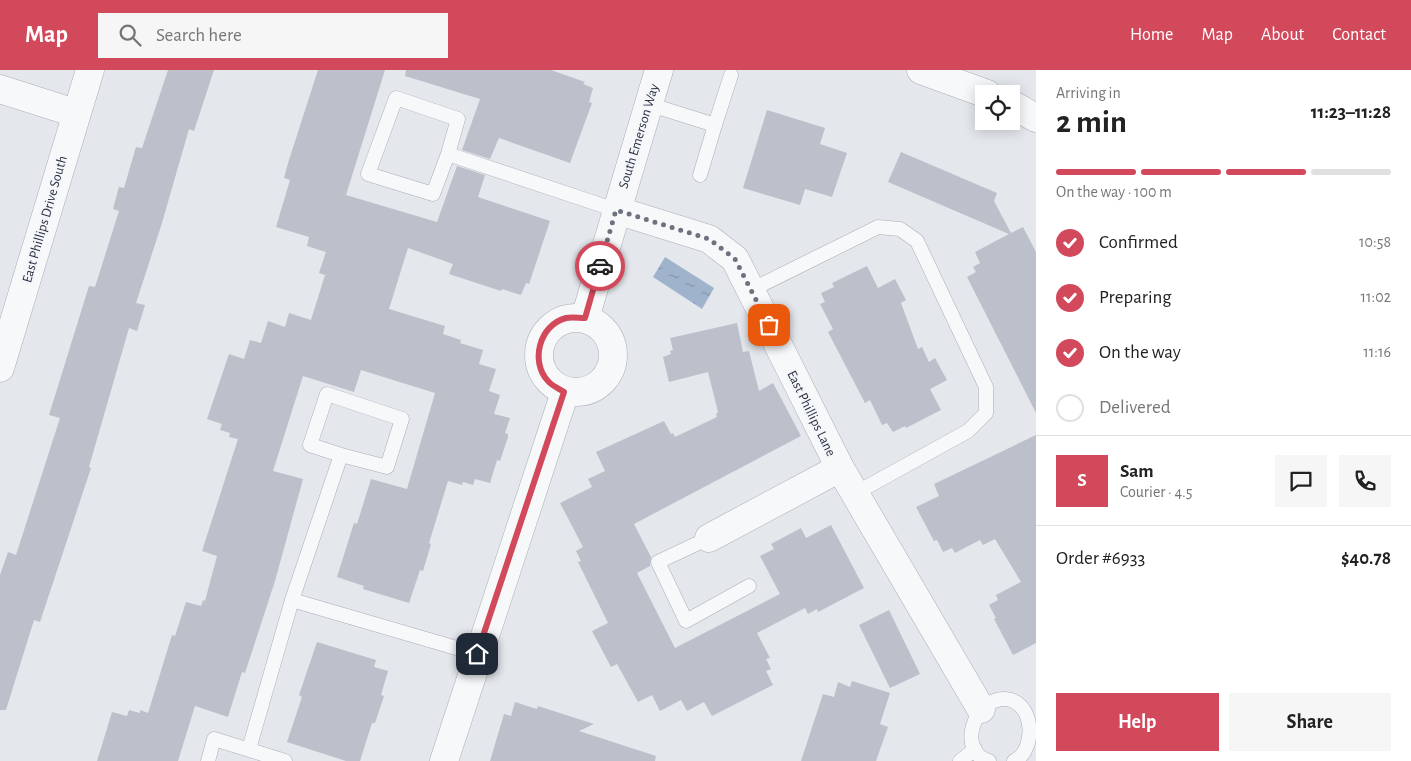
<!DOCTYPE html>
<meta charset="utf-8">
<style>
body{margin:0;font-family:"Alegreya Sans",sans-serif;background:#f6f6f6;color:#222;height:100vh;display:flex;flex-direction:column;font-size:19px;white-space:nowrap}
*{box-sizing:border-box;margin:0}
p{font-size:16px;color:#767676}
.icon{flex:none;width:28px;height:28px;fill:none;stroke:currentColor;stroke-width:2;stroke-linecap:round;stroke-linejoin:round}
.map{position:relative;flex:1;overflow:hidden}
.details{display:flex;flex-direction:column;background:#fff;width:375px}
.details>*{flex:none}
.controls{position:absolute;left:975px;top:15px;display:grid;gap:10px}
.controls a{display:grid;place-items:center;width:45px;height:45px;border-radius:0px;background:#fff;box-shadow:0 2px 12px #0003;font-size:25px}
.pin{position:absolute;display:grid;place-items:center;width:42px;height:42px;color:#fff;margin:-21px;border-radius:10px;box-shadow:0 2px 8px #0006}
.courier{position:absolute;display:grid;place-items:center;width:50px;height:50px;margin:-25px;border:4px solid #d1495b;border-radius:50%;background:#fff;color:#222;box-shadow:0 1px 6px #0007}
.headline em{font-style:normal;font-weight:600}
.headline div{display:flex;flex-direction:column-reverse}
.headline{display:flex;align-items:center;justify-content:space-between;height:85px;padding:0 20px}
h1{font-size:32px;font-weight:600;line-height:38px}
.bar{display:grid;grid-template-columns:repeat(4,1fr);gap:8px 5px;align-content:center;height:60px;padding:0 20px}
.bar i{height:6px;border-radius:4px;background:#e0e0e0}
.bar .current{background:#d1495b}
.bar p{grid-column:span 4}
.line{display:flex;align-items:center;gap:12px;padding:0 20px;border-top:1px solid #e0e0e0}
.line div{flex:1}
.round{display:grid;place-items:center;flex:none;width:52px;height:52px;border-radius:0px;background:#f6f6f6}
ol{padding:0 20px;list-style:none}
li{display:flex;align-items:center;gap:15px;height:55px}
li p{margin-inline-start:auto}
li .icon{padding:5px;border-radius:50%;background:#d1495b;color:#fff;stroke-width:4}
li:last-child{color:#767676}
li i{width:28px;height:28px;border:2px solid #e0e0e0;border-radius:50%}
.action{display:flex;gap:10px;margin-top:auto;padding:10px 20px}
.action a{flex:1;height:58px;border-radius:0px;background:#d1495b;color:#fff;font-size:20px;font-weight:600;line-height:58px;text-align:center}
.action a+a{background:#f6f6f6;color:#222}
header{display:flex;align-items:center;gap:30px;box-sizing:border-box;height:70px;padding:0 25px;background:#d1495b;color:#fff}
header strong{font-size:24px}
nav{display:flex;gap:28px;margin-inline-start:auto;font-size:18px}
.search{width:350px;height:45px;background:#f6f6f6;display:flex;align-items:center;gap:12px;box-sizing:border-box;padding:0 18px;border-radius:0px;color:#767676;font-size:19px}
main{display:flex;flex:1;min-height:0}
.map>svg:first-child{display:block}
</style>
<header>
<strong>Map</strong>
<div class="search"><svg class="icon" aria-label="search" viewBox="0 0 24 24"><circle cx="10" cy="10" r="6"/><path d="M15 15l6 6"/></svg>Search here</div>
<nav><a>Home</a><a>Map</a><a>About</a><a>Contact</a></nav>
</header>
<main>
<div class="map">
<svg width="1036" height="691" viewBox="0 0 1036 691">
<defs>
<pattern id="water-ripples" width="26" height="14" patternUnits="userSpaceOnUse" patternTransform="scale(1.25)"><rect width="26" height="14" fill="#9fb4cc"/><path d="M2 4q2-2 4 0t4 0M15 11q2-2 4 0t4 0" fill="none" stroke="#8293a7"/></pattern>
</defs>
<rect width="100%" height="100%" fill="#e4e7ec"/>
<polygon fill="url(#water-ripples)" points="665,187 714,218 702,239 653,207"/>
<g fill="#bbc0ca">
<polygon points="168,0 214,0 194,61 189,59 162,153 136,233 145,235 137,261 129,258 89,397 91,398 40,552 34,550 6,640 0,640 0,505 8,482 16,485 60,348 49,345 89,216 95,217 119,141 113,139 119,117 124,118 136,77 142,78"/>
<polygon points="318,0 385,0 346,125 437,152 457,96 485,105 478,127 550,151 529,214 526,213 521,225 502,219 501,221 449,204 453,194 408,178 389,239 445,256 443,264 461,270 460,273 483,280 479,294 496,299 489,321 500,325 494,344 510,348 505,363 508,364 508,367 500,391 497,390 490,413 475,409 473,415 463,412 462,415 448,411 429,473 431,474 423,501 420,500 409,533 363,519 364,516 337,507 354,453 357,454 371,409 407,419 435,323 361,300 354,322 303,306 273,401 303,409 275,511 245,603 242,602 228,647 195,636 178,691 97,691 112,642 127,646 129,640 140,643 140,640 148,643 172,565 175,566 186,532 201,536 203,530 205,531 217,486 202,481 238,369 229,367 230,363 220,360 222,354 207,349 229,284 244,289 250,270 261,273 268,251 285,257 289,243 311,250 325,205 319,203 326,182 307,176 309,167 276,157 290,110 284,108 288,93"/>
<polygon points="406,0 551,0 585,12 583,14 593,18 589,32 592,33 570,93 499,68 490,89 462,80 480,29 405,6"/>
<polygon points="767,40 825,58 820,74 847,83 832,127 805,119 800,135 743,118"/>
<polygon points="901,82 997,123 994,131 1011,163 1023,157 1036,182 1036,343 967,207 976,202 973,197 980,193 975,182 1009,164 888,112"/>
<polygon points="867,196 878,218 895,209 906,230 901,233 918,279 922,277 929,292 935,288 947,310 930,319 941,340 906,358 905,356 893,362 887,353 882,355 870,330 865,333 828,262 833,259 820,234 825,232 821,223 834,217 832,213"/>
<polygon points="737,253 743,282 749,281 759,321 773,313 801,366 634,454 651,487 650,496 637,503 675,578 780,524 760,486 774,479 771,474 801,458 806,468 831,455 864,518 818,542 817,539 808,544 805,538 757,563 770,588 766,589 771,599 766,601 773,615 712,646 704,632 687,641 681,630 660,641 652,625 638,632 617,594 611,597 592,561 608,553 578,492 581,491 576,481 583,477 560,433 592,417 588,409 605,401 596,382 664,351 671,364 673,363 675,367 717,347 716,344 718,342 708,302 669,312 663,287 671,284 670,281 673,280 670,268"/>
<polygon points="1036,365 1036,573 1013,585 994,549 996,548 989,535 998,530 996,525 1021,512 995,469 983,475 980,470 955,483 952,478 943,482 937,470 934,471 916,437 939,426 934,414"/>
<polygon points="889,540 920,604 890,618 859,555"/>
<polygon points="317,572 376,590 374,597 388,601 381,625 384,626 375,653 372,653 360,691 346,691 287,672 302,627 299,625"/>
<polygon points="852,611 890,623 880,654 888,657 876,691 801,691 823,624 834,627 838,612 850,617"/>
<polygon points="515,632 537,639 538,636 594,654 579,661 656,686 655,691 490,691 504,644 511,646"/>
</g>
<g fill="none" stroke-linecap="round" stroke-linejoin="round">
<g stroke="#a9aeb7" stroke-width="15">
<g id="service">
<polyline points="648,34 715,55 731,5"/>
<polyline points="448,84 433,124 368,104 396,28 458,49 448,84 616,140"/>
<polyline points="700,105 715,55"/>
<polyline points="751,220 878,157 900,159 917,171 986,317 986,343 968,361 854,424"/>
<polyline points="341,385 310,375 327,324 402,349 387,397 341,385 292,530 477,584"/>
<polyline points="709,468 658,492 686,551 749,516"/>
<polyline points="249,679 292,530"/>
<polyline points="208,691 214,669 285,691"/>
<polyline points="960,691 975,679"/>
<path d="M989,691C956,682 974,628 1005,629C1036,631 1036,682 1014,691"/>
</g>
</g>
<g stroke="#a9aeb7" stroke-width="29">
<g id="minor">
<polyline points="0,19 75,43"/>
<polyline points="616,140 709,169 735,189 840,398 981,639"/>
<circle cx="576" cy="285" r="37"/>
<polyline points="585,248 659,0"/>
<polyline points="0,298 90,0"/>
<polyline points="709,468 840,398"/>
<polyline points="444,691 565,322"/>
</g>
</g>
<g stroke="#a9aeb7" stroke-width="29">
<g id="tertiary">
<polyline points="921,0 987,24"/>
<polyline points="1011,34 1036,48"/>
</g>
</g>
<use href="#service" stroke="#f7f8fa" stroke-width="14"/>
<use href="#minor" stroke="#f7f8fa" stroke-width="28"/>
<use href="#tertiary" stroke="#f7f8fa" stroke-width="28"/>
</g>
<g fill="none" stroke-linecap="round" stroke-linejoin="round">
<polyline stroke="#6c737f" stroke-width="5" stroke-dasharray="0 9" points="600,196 616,140 709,169 735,189 769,255"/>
<path stroke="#d1495b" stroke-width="6" d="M477,584L564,322C560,319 552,316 548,311C530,292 539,255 566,248C571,247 579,248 585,248L600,196"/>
</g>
<g text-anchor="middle" stroke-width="4" stroke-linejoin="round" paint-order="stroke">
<g font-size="14" fill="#2b3445" stroke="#f4f6f9">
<text transform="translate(638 66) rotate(-73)" y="5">South Emerson Way</text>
<text transform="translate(44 149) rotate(-74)" y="5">East Phillips Drive South</text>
<text transform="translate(812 343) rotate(64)" y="5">East Phillips Lane</text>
</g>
</g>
</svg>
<div class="controls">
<a><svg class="icon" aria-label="locate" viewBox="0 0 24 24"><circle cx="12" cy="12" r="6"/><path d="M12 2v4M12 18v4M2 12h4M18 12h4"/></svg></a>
</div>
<div class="pin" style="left:769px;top:255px;background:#ea580c"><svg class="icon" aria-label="bag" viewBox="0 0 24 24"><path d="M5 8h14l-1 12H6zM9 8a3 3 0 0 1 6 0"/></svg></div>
<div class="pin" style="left:477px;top:584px;background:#1f2937"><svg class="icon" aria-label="home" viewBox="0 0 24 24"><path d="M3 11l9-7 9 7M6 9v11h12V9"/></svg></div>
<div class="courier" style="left:600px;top:196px"><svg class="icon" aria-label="car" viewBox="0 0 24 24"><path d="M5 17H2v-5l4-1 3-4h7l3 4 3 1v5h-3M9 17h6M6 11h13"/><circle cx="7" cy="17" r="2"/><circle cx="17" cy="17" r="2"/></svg></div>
</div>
<section class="details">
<div class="headline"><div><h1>2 min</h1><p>Arriving in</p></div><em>11:23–11:28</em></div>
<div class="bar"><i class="current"></i><i class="current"></i><i class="current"></i><i></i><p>On the way · 100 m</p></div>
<ol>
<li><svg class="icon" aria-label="check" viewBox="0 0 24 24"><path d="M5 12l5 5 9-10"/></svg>Confirmed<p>10:58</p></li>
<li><svg class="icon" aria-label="check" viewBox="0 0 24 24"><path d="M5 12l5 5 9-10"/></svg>Preparing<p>11:02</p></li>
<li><svg class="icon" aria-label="check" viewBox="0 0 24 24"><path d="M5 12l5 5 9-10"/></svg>On the way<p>11:16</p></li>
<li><i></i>Delivered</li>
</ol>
<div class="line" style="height:90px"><b class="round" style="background:#d1495b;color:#fff">S</b><div><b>Sam</b><p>Courier · 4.5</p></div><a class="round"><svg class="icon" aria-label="chat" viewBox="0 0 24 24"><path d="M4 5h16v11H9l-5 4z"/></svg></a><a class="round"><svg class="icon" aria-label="phone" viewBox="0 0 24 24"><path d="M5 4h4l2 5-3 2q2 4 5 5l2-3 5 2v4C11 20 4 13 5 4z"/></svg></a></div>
<div class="line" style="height:65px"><div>Order #6933</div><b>$40.78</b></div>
<div class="action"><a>Help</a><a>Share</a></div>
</section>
</main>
